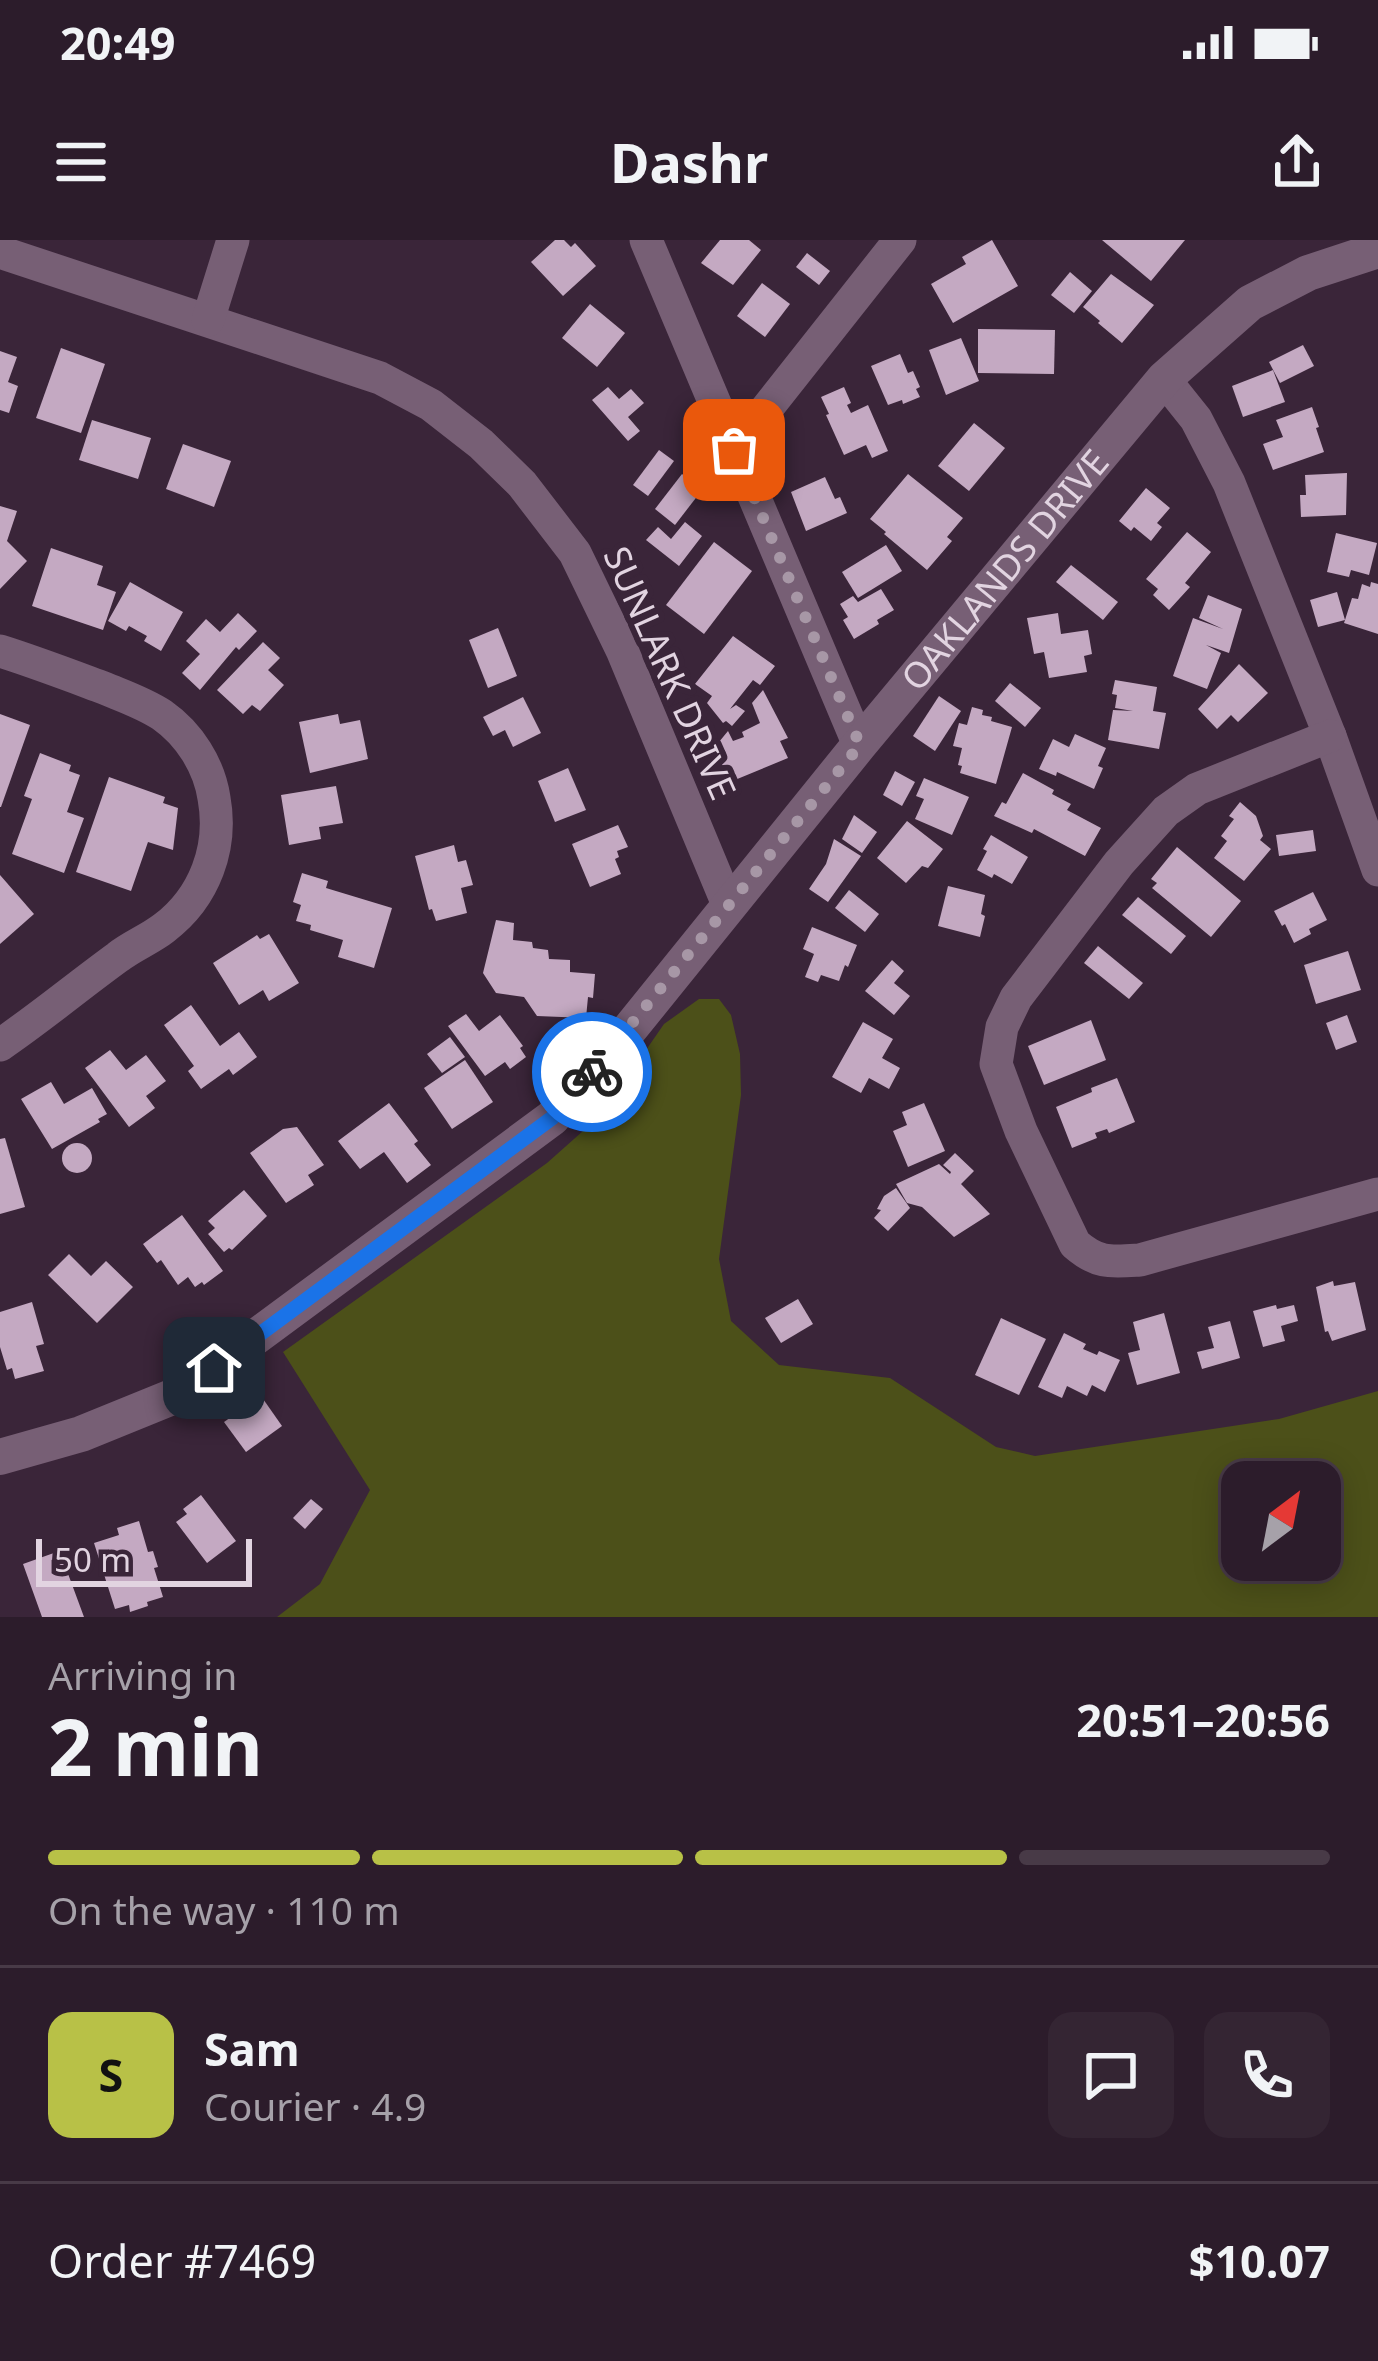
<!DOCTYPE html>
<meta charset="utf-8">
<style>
body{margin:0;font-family:"Noto Sans",sans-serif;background:#342533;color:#f1f3f6;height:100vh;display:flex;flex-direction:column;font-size:45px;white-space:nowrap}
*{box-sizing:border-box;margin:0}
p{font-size:39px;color:#a6a1a9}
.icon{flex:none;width:66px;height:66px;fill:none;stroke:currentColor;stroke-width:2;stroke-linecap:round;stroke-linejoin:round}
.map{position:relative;height:1377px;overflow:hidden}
.drawer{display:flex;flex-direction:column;background:#2c1c2b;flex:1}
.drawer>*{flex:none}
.needle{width:78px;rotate:32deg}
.tools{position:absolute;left:1221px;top:1221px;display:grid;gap:24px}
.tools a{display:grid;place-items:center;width:120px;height:120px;border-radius:24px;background:#2c1c2b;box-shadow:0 6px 30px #0003,0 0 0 3px #483a47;font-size:60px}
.scale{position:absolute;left:36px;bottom:30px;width:216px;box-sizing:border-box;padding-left:12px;border:6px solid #e2d4e1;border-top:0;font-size:33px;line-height:42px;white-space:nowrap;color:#e2d4e1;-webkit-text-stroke:9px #3a2539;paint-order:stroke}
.pin{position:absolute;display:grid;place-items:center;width:102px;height:102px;color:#fff;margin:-51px;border-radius:24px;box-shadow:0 6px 18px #0006}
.courier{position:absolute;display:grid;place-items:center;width:120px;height:120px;margin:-60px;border:9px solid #1a73e8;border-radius:50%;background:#fff;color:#222;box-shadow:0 3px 15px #0007}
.summary em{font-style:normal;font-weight:700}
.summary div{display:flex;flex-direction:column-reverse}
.summary{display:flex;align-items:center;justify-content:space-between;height:204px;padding:0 48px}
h1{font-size:78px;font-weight:700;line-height:90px}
.bar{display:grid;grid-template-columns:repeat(4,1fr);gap:18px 12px;align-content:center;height:144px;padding:0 48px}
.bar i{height:15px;border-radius:9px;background:#483a47}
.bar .selected{background:#b8c147}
.bar p{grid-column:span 4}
.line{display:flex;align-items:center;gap:30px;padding:0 48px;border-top:3px solid #483a47}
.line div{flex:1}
.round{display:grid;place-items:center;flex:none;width:126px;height:126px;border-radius:24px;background:#342533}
.status{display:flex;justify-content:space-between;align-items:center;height:84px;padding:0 60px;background:#2c1c2b;direction:ltr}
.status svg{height:33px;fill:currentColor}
header{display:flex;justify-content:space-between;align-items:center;height:156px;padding:0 48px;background:#2c1c2b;font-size:54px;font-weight:700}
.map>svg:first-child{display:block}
</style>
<div class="status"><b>20:49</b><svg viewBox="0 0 49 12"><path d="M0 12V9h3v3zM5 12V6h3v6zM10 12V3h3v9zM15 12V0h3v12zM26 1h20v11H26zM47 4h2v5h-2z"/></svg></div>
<header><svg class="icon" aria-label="menu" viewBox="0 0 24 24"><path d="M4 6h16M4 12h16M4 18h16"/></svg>Dashr<svg class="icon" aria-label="share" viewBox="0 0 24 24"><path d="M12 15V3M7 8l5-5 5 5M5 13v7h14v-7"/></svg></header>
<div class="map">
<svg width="1378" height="1377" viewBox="0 0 1378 1377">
<rect width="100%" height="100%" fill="#3a2539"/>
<path fill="#4c5019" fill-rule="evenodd" d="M699,759H719L731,775L740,814L741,855L719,1019L731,1081L779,1125L890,1138L996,1207L1035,1216L1279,1179L1378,1151V1377H277L320,1344L370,1250L283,1112L547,923L601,875L664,784ZM1242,1242H1320V1320H1242Z"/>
<g fill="#c4a9c2">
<polygon points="555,0 564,0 571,7 575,3 596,26 563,56 531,22"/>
<polygon points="720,0 749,0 761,10 733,45 701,23"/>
<polygon points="992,0 1018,46 953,83 931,44 966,24 962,17"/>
<polygon points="1102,0 1185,0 1151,41"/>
<polygon points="807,13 830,31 819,45 796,27"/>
<polygon points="1070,32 1092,51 1074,73 1051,55"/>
<polygon points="1111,34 1154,65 1122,103 1098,83 1100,81 1083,67"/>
<polygon points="762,43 790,64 765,97 737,76"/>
<polygon points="590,64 625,93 597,127 562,98"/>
<polygon points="978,89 1055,90 1054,134 978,133"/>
<polygon points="961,98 979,141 946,155 929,110"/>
<polygon points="1303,105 1314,126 1280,143 1269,122"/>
<polygon points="61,108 105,124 81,193 36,178"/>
<polygon points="0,111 17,117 8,142 18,146 9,173 0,170"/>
<polygon points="900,114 908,133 913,131 920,147 916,149 920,157 903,164 902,160 888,165 871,126"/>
<polygon points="1273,130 1285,162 1243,177 1232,146"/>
<polygon points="608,147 619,159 631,149 644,163 628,177 640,191 628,201 592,160"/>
<polygon points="844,147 851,163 847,165 851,173 868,165 888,211 872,218 866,205 844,215 826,175 829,174 821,157"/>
<polygon points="1312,167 1319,187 1316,188 1324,212 1273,230 1263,204 1283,197 1276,180"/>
<polygon points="92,180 151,198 138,239 79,220"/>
<polygon points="974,183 1005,208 969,251 938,226"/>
<polygon points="183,204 231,221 214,267 166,249"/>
<polygon points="659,210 674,221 648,256 633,245"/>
<polygon points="1347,233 1346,275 1301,277 1300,255 1306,255 1305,235"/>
<polygon points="682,234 702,250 675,285 655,269"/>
<polygon points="908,234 963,278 947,297 952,301 927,330 884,294 886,292 870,279"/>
<polygon points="825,237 835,259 840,257 847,273 806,291 791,252"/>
<polygon points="1146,248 1170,268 1157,283 1162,287 1151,301 1134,287 1131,291 1119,281"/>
<polygon points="0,266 17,271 7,301 27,321 0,349"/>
<polygon points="685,282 702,296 679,326 646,300 658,287 671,299"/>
<polygon points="1187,292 1211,312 1185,343 1190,347 1169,370 1153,355 1158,349 1146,339"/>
<polygon points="1336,293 1377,303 1369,335 1351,330 1349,337 1327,332"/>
<polygon points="714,302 752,331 704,394 666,365"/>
<polygon points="886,305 902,331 858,358 842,332"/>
<polygon points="51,308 103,326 97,345 116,352 103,390 32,366"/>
<polygon points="1071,325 1118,362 1103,380 1056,342"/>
<polygon points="130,342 183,372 161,411 144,401 147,396 129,386 126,391 108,381"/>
<polygon points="1371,342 1378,344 1378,394 1344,383 1345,380 1318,387 1310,360 1337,352 1345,380 1352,358 1358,359 1362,344 1370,347"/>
<polygon points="881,349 894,370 877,380 879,384 854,399 843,380 848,377 840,364 853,356 858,362"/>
<polygon points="1208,355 1242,369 1229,413 1206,405 1221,413 1207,449 1173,436 1193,378 1223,389 1199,378"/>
<polygon points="238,373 257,391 239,410 236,407 200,450 182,433 200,414 186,401 206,379 220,392"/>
<polygon points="1058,373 1061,394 1088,390 1092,414 1084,416 1087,432 1049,438 1044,412 1034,414 1027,378"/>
<polygon points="498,388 517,436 488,448 469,400"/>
<polygon points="733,396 775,426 760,445 753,440 730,469 736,465 745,471 732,486 726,481 723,483 707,463 712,456 695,444"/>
<polygon points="263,402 280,418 268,430 284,445 260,471 252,465 243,474 217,450"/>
<polygon points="1239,424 1268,453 1238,482 1231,475 1217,489 1198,469"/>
<polygon points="1115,440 1157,447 1153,471 1166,473 1159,509 1108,500 1113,470 1133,471 1115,468 1117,455 1112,454"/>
<polygon points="1010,443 1041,468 1025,487 995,461"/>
<polygon points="763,450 788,498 780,501 788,518 730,542 714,508 728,491 733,501 744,497 742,492 760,483 752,463"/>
<polygon points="939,456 961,471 935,511 913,496"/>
<polygon points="523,457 541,493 513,507 505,490 493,496 483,477"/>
<polygon points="972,467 983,470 982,475 992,477 991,481 1012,487 996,544 960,533 962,526 958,525 962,508 953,506 959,483 967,485"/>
<polygon points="0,474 30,485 1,567 0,567"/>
<polygon points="338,474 340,484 360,480 368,519 310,533 299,482"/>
<polygon points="1075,494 1106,508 1098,526 1103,528 1094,549 1057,532 1056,536 1039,529 1053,499 1069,507"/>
<polygon points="40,513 71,525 69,531 80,535 67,572 84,578 64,633 12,614 32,559 24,556"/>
<polygon points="568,528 586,570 555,582 538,541"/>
<polygon points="895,531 915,542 902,566 883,555"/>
<polygon points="1023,533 1054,550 1052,554 1071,564 1067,570 1101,588 1085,616 1034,589 1032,593 994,576 1002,562 1006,564"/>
<polygon points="109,537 165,557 163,563 178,568 173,610 148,602 131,651 76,632"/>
<polygon points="924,538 969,557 952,595 915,579 924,559 916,556"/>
<polygon points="336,546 343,583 319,587 321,599 289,605 281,555"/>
<polygon points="1240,562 1256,576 1263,596 1260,600 1271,609 1244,641 1214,618 1227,601 1221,596 1234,579 1229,576"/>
<polygon points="854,575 877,592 862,613 842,599"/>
<polygon points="907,581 943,609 928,628 922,626 906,643 877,618"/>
<polygon points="618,585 628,607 617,611 619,617 615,619 621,634 590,647 572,604"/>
<polygon points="1313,590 1316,611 1279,616 1276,595"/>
<polygon points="991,595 1028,617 1012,644 994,634 992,638 977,630 987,611 983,609"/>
<polygon points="834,599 861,616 828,662 809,649 826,624"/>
<polygon points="454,605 458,622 466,620 473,645 461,648 467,673 436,681 432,669 429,670 415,616"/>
<polygon points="1177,607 1241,661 1211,697 1152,648 1157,643 1151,639"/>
<polygon points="302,633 328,641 326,648 392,668 374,728 338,717 343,700 310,690 311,685 296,681 301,665 293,662"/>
<polygon points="0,635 34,674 0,704"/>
<polygon points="948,646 985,655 981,674 985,676 980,697 938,686"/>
<polygon points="849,650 879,674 865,692 835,668"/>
<polygon points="1313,652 1327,680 1309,689 1311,694 1294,703 1285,684 1282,686 1274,671"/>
<polygon points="1138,657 1186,696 1171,714 1122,675"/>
<polygon points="496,680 514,683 513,700 532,702 533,708 548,710 549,719 570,720 570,732 595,734 593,758 588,757 586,778 537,776 524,757 496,753 483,733"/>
<polygon points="812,687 857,705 848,727 845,725 839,741 821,735 818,742 805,737 814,714 803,709"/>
<polygon points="269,694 299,743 269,761 263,750 239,765 213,723 257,695 260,699"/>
<polygon points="1098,706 1143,743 1129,759 1084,723"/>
<polygon points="1348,711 1361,750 1316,764 1304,725"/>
<polygon points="892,720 904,731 894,743 910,756 894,775 865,751"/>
<polygon points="191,765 220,806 239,792 257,817 233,835 229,829 201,849 188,831 194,826 164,785"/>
<polygon points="466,774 479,791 500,775 523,806 520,808 526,817 510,829 505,822 485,836 448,786"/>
<polygon points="1347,775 1357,802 1336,810 1326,783"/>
<polygon points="1091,780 1106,820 1044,845 1028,806"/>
<polygon points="863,782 893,799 882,818 900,828 889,849 869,838 861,853 832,837"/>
<polygon points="450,797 465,817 442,833 427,814"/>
<polygon points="110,810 126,830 146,815 166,841 146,856 155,868 129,887 85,828"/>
<polygon points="465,820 493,862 452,889 424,848"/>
<polygon points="1117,838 1135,882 1109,893 1107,889 1095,893 1097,898 1072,908 1056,867 1092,852 1091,848"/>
<polygon points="51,842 64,864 92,848 107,874 98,879 100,882 52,909 21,859"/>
<polygon points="389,863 418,901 414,904 431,925 407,943 384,912 360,929 338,901"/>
<polygon points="924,863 945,911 908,927 893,891 907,885 902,872"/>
<polygon points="297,887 324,925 308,935 314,945 286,963 250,913 283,889"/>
<polygon points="5,898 25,967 0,974 0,899"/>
<circle cx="77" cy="918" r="15"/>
<polygon points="955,913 974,931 961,944 990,974 954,997 922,967 907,963 896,944 939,924 950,934 951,932 943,925"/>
<polygon points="896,948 910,968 888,991 874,978 881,970 877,969 884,956"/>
<polygon points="244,950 267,976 232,1010 229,1008 224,1012 208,994 215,988 208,981"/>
<polygon points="182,975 223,1031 204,1045 202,1042 195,1047 188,1037 178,1045 161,1020 157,1023 143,1004"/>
<polygon points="69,1014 91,1036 106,1021 133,1047 97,1083 48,1035"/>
<polygon points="1333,1041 1334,1046 1355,1042 1366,1090 1332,1101 1328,1091 1325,1092 1316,1047"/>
<polygon points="798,1059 813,1084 781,1103 765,1078"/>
<polygon points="32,1062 44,1104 36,1106 44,1131 15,1139 12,1128 7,1130 0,1107 0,1072"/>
<polygon points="1276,1065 1277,1069 1294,1065 1298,1081 1281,1086 1285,1101 1263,1107 1253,1071"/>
<polygon points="1164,1073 1180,1133 1137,1145 1128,1113 1140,1110 1133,1082"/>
<polygon points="1001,1078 1046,1099 1019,1155 975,1135"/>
<polygon points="1230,1081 1240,1118 1202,1129 1197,1112 1214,1108 1208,1087"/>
<polygon points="1064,1093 1086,1104 1083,1109 1097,1115 1099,1111 1120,1120 1105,1152 1092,1145 1087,1156 1067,1146 1062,1158 1038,1147"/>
<polygon points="261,1156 282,1186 246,1212 224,1182"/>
<polygon points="201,1255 236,1301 207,1323 176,1282 187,1274 183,1269"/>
<polygon points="311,1259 323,1269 305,1289 293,1278"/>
<polygon points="139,1281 148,1312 153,1311 158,1327 154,1328 163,1357 147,1362 148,1366 130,1372 129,1365 115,1369 94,1303 119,1295 117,1288"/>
<polygon points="65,1309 72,1329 67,1331 84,1377 42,1377 23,1324"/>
</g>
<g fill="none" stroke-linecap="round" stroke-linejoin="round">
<g stroke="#775f75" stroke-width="33">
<polyline points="646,0 859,505"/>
<polyline points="0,12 380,138 431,165 481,204 522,244 575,313 622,410 729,667"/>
<polyline points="208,80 233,0"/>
<polyline points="1164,139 1196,179 1229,243 1330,496 1378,630"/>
<polyline points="734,210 900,0"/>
<path d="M0,411C35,422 69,435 104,448C123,456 144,463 162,475C189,494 209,525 214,558C223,607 205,657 164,688C150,699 132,706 118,717C78,746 41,777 0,805"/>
<path d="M1330,496L1197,549L1166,571L1119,623L1016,758L1002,787L996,824L1021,891L1075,1004C1098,1024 1110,1022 1140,1020L1378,954"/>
</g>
<path stroke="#775f75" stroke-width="36" id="s1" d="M0,1217L81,1194L177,1155L552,878L620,801L859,505L1164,139L1250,63L1308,33L1378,10"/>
</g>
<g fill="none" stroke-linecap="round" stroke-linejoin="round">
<polyline stroke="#a797a6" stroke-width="12" stroke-dasharray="0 21.6" points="592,832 860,505 734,210"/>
<polyline stroke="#1a73e8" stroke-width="15" points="214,1128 552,878 592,832"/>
</g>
<g text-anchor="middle" stroke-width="12" stroke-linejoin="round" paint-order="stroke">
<g font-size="36" fill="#e2d4e1" stroke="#3a2539">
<text dy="13" stroke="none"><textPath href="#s1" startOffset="1365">OAKLANDS DRIVE</textPath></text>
<text transform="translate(670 433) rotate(66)" y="13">SUNLARK DRIVE</text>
</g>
</g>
</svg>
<div class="tools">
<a><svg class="needle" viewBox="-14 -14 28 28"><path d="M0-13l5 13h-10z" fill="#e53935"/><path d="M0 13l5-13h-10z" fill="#a6a1a9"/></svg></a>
</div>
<div class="scale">50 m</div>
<div class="pin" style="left:734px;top:210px;background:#ea580c"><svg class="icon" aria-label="bag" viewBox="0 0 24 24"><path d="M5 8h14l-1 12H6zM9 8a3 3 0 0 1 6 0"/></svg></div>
<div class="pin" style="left:214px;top:1128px;background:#1f2937"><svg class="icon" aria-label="home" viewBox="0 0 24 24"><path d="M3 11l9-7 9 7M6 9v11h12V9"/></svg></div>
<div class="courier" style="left:592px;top:832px"><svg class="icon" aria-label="bike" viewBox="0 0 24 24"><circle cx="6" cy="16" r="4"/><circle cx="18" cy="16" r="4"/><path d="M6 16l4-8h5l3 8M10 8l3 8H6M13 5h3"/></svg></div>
</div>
<section class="drawer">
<div class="summary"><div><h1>2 min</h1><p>Arriving in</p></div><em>20:51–20:56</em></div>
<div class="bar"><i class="selected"></i><i class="selected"></i><i class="selected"></i><i></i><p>On the way · 110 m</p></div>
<div class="line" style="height:216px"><b class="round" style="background:#b8c147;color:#111">S</b><div><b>Sam</b><p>Courier · 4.9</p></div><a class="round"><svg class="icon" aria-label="chat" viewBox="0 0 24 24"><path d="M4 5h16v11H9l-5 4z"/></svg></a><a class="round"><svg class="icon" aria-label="phone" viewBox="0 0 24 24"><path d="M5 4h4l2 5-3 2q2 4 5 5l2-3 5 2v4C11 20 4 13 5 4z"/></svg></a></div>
<div class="line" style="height:156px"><div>Order #7469</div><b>$10.07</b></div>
</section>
